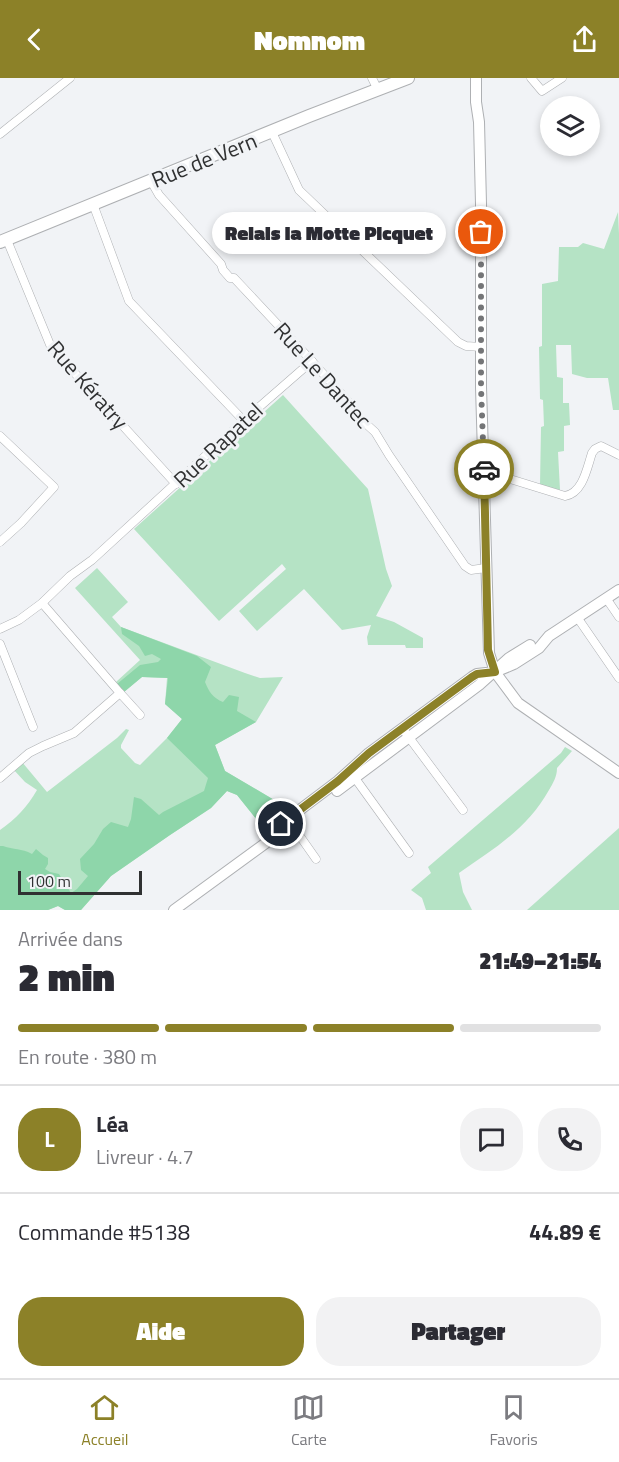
<!DOCTYPE html>
<html lang="fr">
<meta charset="utf-8">
<style>
body{margin:0;font-family:"Titillium Web",sans-serif;background:#f2f2f3;color:#2b2b33;height:100vh;display:flex;flex-direction:column;font-size:22px;white-space:nowrap}
*{box-sizing:border-box;margin:0}
p{font-size:20px;color:#7c7c81}
.icon{flex:none;width:33px;height:33px;fill:none;stroke:currentColor;stroke-width:2;stroke-linecap:round;stroke-linejoin:round}
.map{position:relative;height:832px;overflow:hidden}
.panel{display:flex;flex-direction:column;background:#fff;flex:1}
.panel>*{flex:none}
.buttons{position:absolute;left:540px;top:18px;display:grid;gap:12px}
.buttons a{display:grid;place-items:center;width:60px;height:60px;border-radius:50%;background:#fff;box-shadow:0 3px 9px #0003;font-size:30px}
.scale{position:absolute;left:18px;bottom:15px;width:124px;box-sizing:border-box;padding-left:6px;border:3px solid #303132;border-top:0;font-size:16px;line-height:21px;white-space:nowrap;color:#303132;-webkit-text-stroke:4px #f1f3f6;paint-order:stroke}
.pin{position:absolute;display:grid;place-items:center;width:51px;height:51px;color:#fff;margin:-26px;border:3px solid #fff;border-radius:50%;box-shadow:0 2px 6px #0007}
.courier{position:absolute;display:grid;place-items:center;width:60px;height:60px;margin:-30px;border:4px solid #8c8128;border-radius:50%;background:#fff;color:#222;box-shadow:0 2px 8px #0007}
.bubble{position:absolute;height:42px;border-radius:21px;background:#fff;box-shadow:0 3px 9px #0003;font-size:20px;font-weight:800;line-height:42px;text-align:center}
.headline em{font-style:normal;font-weight:800}
.headline div{display:flex;flex-direction:column-reverse}
.headline{display:flex;align-items:center;justify-content:space-between;height:102px;padding:0 18px}
h1{font-size:39px;font-weight:800;line-height:45px}
.bar{display:grid;grid-template-columns:repeat(4,1fr);gap:9px 6px;align-content:center;height:72px;padding:0 18px}
.bar i{height:8px;border-radius:4px;background:#e1e1e2}
.bar .current{background:#8c8128}
.bar p{grid-column:span 4}
.line{display:flex;align-items:center;gap:15px;padding:0 18px;border-top:2px solid #e1e1e2}
.line div{flex:1}
.round{display:grid;place-items:center;flex:none;width:63px;height:63px;border-radius:24px;background:#f2f2f3}
.cta{display:flex;gap:12px;margin-top:auto;padding:12px 18px}
.cta a{flex:1;height:69px;border-radius:24px;background:#8c8128;color:#fff;font-size:24px;font-weight:800;line-height:69px;text-align:center}
.cta a+a{background:#f2f2f3;color:#2b2b33}
header{display:flex;justify-content:space-between;align-items:center;height:78px;padding:0 18px;background:#8c8128;color:#fff;font-size:27px;font-weight:800}
.tabs{display:flex;justify-content:space-around;align-items:center;height:84px;border-top:2px solid #e1e1e2;background:#fff;font-size:16px;color:#7c7c81}
.tabs a{display:grid;justify-items:center;gap:3px}
.tabs .current{color:#8c8128}
.map>svg:first-child{display:block}
</style>
<header><svg class="icon" aria-label="back" viewBox="0 0 24 24"><path d="M15 5l-7 7 7 7"/></svg>Nomnom<svg class="icon" aria-label="share" viewBox="0 0 24 24"><path d="M12 15V3M7 8l5-5 5 5M5 13v7h14v-7"/></svg></header>
<div class="map">
<svg width="619" height="832" viewBox="0 0 619 832">
<rect width="100%" height="100%" fill="#f1f3f6"/>
<g fill="#b5e3c5">
<polygon points="618,134 619,156 619,332 613,332 608,300 587,300 572,296 571,267 556,267 557,299 563,300 563,325 569,325 570,347 564,348 564,373 558,374 560,412 540,407 541,349 544,348 543,322 540,321 539,269 542,268 542,206 558,203 559,169 578,169 583,165 604,171"/>
<polygon points="283,317 368,411 386,491 392,508 376,538 394,544 423,560 423,570 406,570 405,567 368,567 367,559 371,547 342,552 304,511 257,553 239,533 286,491 282,486 219,543 134,451"/>
<path d="M97,490L128,524L112,539L121,549L245,595L260,600L283,599L256,644L215,667L225,693L286,729L261,747L237,717L227,713L211,730L170,757L111,798L81,832H65L58,828L48,832H0V752C16,741 27,729 37,712L25,704L13,691L22,684L47,714L117,660L126,651L129,652L121,667V670L135,685L140,687L167,660L182,641L165,626L167,600L142,599L124,614L116,604L140,582L75,510Z"/>
<path d="M565,669L572,673L557,690C557,699 553,705 549,712C528,750 494,771 459,795L463,814L472,832H426L422,820L411,812L431,795L428,789L561,675Z"/>
<polygon points="619,750 619,832 527,832"/>
</g>
<path fill="#8ed6aa" d="M121,549L197,578L211,589L205,604C209,614 213,620 223,624L229,617L239,619L237,633L256,644L215,667L225,693L286,729L261,747L237,717L227,713L211,730L170,757L111,798L81,832H65L58,828L48,832H0V768H3C14,772 21,770 32,776L36,771L43,777L48,780V786L45,791L50,794L59,796L71,815L77,811L88,798L81,792L80,781L94,766L103,751L111,744L128,749L131,741L134,719L141,721L159,737L163,734L204,713L208,700L167,660L182,641L165,626L168,600L142,599L124,614L117,606L140,587L158,584L161,581L152,576L145,578L139,568L122,556Z"/>
<g fill="none" stroke-linecap="round" stroke-linejoin="round">
<g stroke="#aeb0b3" stroke-width="9">
<g id="street">
<polyline points="372,0 378,12"/>
<polyline points="531,0 542,13 562,0"/>
<polyline points="272,54 299,112 458,264 466,268 481,269"/>
<polyline points="0,56 70,0"/>
<polyline points="151,103 159,117 221,186 223,192 230,200 234,200 309,280 354,330 355,336 375,354 389,377 465,488 471,492 486,490"/>
<polyline points="93,126 129,223 244,343"/>
<polyline points="7,162 51,269 176,406"/>
<polyline points="0,358 54,409 21,445 0,464"/>
<path d="M484,393L565,418C583,415 587,390 592,375L595,371L601,368L619,377"/>
<polyline points="606,520 619,539"/>
<polyline points="577,539 619,600"/>
<polyline points="0,551 19,542 42,525 70,498 92,482 250,337 312,283"/>
<polyline points="0,566 33,649"/>
<polyline points="120,615 140,637"/>
<polyline points="402,650 463,732"/>
<polyline points="352,696 409,775"/>
<polyline points="0,700 29,675 43,668 74,655 120,615 42,525"/>
<polyline points="290,744 316,781"/>
</g>
</g>
<g stroke="#aeb0b3" stroke-width="12">
<g id="secondary">
<polyline points="476,0 476,24 479,44 481,126 481,309 489,575 495,594 518,625 619,695"/>
<polyline points="337,713 479,607 509,580 530,567"/>
<polyline points="174,832 285,751 297,734 338,703 369,675 472,599 477,596 495,594 514,586 539,570 549,558 619,512"/>
</g>
</g>
<g stroke="#aeb0b3" stroke-width="14">
<polyline id="primary" points="0,164 309,38 408,0"/>
</g>
<use href="#street" stroke="#fff" stroke-width="8"/>
<use href="#secondary" stroke="#fff" stroke-width="10"/>
<use href="#primary" stroke="#fff" stroke-width="12"/>
</g>
<g fill="none" stroke-linecap="round" stroke-linejoin="round">
<polyline stroke="#747577" stroke-width="6" stroke-dasharray="0 10.8" points="481,154 481,309 484,391"/>
<polyline stroke="#8c8128" stroke-width="8" points="281,746 290,744 297,734 338,703 369,675 472,599 477,596 495,594 488,572 484,391"/>
</g>
<g text-anchor="middle" stroke-width="6" stroke-linejoin="round" paint-order="stroke">
<g font-size="22" fill="#303132" stroke="#f1f3f6">
<text transform="translate(204 82) rotate(-22)" y="8">Rue de Vern</text>
<text transform="translate(323 297) rotate(48)" y="8">Rue Le Dantec</text>
<text transform="translate(88 307) rotate(49)" y="8">Rue Kératry</text>
<text transform="translate(218 367) rotate(-43)" y="8">Rue Rapatel</text>
</g>
</g>
</svg>
<div class="buttons">
<a><svg class="icon" aria-label="layers" viewBox="0 0 24 24"><path d="M12 4l9 5-9 5-9-5zM3 14l9 5 9-5"/></svg></a>
</div>
<div class="scale">100 m</div>
<div class="pin" style="left:481px;top:154px;background:#ea580c"><svg class="icon" aria-label="bag" viewBox="0 0 24 24"><path d="M5 8h14l-1 12H6zM9 8a3 3 0 0 1 6 0"/></svg></div>
<div class="pin" style="left:281px;top:746px;background:#1f2937"><svg class="icon" aria-label="home" viewBox="0 0 24 24"><path d="M3 11l9-7 9 7M6 9v11h12V9"/></svg></div>
<div class="courier" style="left:484px;top:391px"><svg class="icon" aria-label="car" viewBox="0 0 24 24"><path d="M5 17H2v-5l4-1 3-4h7l3 4 3 1v5h-3M9 17h6M6 11h13"/><circle cx="7" cy="17" r="2"/><circle cx="17" cy="17" r="2"/></svg></div>
<div class="bubble" style="left:212px;top:134px;width:234px">Relais la Motte Picquet</div>
</div>
<section class="panel">
<div class="headline"><div><h1>2 min</h1><p>Arrivée dans</p></div><em>21:49–21:54</em></div>
<div class="bar"><i class="current"></i><i class="current"></i><i class="current"></i><i></i><p>En route · 380 m</p></div>
<div class="line" style="height:108px"><b class="round" style="background:#8c8128;color:#fff">L</b><div><b>Léa</b><p>Livreur · 4.7</p></div><a class="round"><svg class="icon" aria-label="chat" viewBox="0 0 24 24"><path d="M4 5h16v11H9l-5 4z"/></svg></a><a class="round"><svg class="icon" aria-label="phone" viewBox="0 0 24 24"><path d="M5 4h4l2 5-3 2q2 4 5 5l2-3 5 2v4C11 20 4 13 5 4z"/></svg></a></div>
<div class="line" style="height:78px"><div>Commande #5138</div><b>44.89 €</b></div>
<div class="cta"><a>Aide</a><a>Partager</a></div>
</section>
<nav class="tabs">
<a class="current"><svg class="icon" aria-label="home" viewBox="0 0 24 24"><path d="M3 11l9-7 9 7M6 9v11h12V9"/></svg>Accueil</a>
<a><svg class="icon" aria-label="map" viewBox="0 0 24 24"><path d="M3 6l6-2 6 2 6-2v14l-6 2-6-2-6 2zM9 4v14M15 6v14"/></svg>Carte</a>
<a><svg class="icon" aria-label="saved" viewBox="0 0 24 24"><path d="M7 4h10v16l-5-4-5 4z"/></svg>Favoris</a>
</nav>
